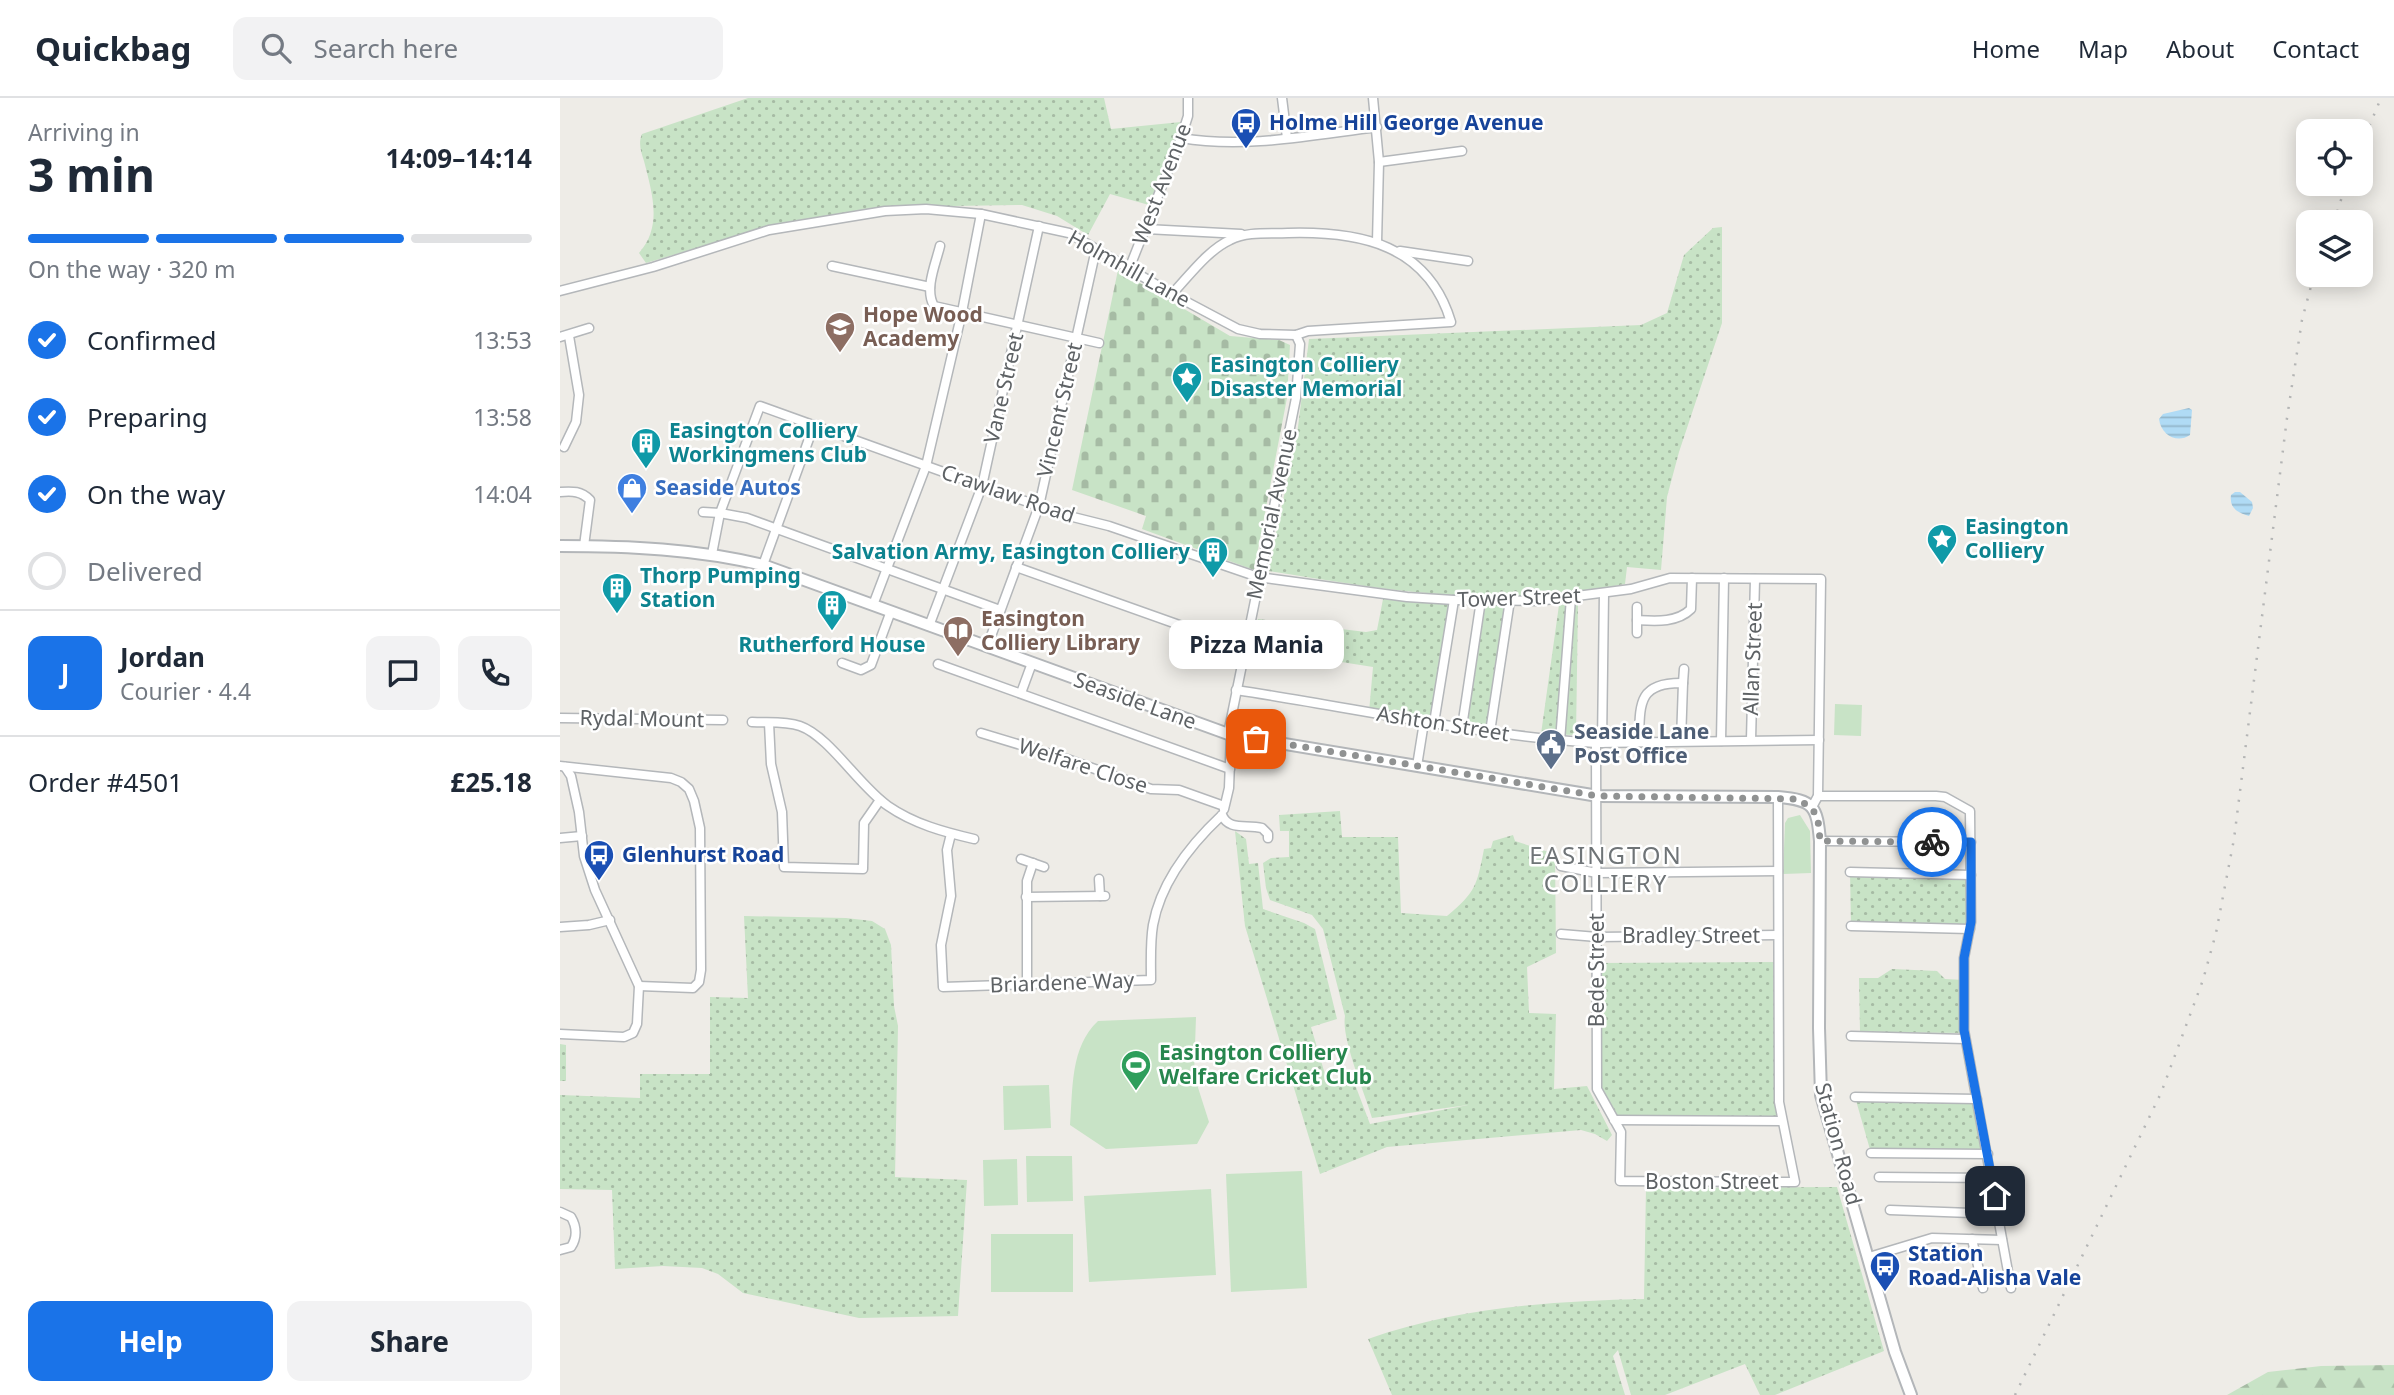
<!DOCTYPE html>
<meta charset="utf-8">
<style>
body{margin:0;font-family:"Noto Sans",sans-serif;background:#f2f2f3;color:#1f2937;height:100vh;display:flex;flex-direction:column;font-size:26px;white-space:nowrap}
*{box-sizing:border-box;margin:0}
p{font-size:23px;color:#747a83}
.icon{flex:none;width:38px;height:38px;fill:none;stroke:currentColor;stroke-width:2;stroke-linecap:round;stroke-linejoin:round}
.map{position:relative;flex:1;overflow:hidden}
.panel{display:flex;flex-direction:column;background:#fff;width:560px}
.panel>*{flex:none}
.fabs{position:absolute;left:1736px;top:21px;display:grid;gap:14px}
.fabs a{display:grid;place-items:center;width:77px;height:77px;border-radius:14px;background:#fff;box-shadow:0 4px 18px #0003;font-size:35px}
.pin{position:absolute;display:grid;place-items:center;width:60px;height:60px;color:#fff;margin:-30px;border-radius:14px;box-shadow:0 4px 10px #0006}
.courier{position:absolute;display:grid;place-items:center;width:70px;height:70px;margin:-35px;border:5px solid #1a73e8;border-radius:50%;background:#fff;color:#222;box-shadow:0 2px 9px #0007}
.bubble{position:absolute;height:49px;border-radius:14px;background:#fff;box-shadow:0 4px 18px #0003;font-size:23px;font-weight:700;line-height:49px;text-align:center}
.overview em{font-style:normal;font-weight:700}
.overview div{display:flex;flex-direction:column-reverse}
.overview{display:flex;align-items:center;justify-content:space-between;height:119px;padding:0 28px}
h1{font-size:46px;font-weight:700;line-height:52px}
.bar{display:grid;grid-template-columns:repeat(4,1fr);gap:10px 7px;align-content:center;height:84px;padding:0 28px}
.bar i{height:9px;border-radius:5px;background:#e0e1e3}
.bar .active{background:#1a73e8}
.bar p{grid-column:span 4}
.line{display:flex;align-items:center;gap:18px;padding:0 28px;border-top:2px solid #e0e1e3}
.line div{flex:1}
.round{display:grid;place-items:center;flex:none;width:74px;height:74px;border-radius:14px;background:#f2f2f3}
ol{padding:0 28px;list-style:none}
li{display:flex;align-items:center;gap:21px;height:77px}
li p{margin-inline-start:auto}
li .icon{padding:7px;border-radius:50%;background:#1a73e8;color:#fff;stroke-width:4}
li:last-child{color:#747a83}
li i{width:38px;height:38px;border:4px solid #e0e1e3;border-radius:50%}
.primary-button{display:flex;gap:14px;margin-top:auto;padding:14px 28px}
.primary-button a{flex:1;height:80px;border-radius:14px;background:#1a73e8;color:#fff;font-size:28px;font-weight:700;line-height:80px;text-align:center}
.primary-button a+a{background:#f2f2f3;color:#1f2937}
header{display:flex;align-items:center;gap:42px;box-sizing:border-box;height:98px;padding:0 35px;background:#fff;border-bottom:2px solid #e0e1e3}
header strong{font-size:33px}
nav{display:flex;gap:38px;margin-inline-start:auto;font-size:24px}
.search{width:490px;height:63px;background:#f2f2f3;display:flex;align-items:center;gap:18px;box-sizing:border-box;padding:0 24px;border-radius:14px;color:#747a83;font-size:26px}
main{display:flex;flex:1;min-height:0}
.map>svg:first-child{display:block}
</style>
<header>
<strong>Quickbag</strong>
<div class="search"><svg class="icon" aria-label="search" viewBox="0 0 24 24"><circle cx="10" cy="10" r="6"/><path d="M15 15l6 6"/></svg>Search here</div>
<nav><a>Home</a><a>Map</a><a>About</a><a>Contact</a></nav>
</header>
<main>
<section class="panel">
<div class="overview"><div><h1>3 min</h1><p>Arriving in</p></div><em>14:09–14:14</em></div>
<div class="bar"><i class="active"></i><i class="active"></i><i class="active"></i><i></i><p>On the way · 320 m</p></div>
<ol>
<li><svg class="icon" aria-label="check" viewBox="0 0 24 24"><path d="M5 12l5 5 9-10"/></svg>Confirmed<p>13:53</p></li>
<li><svg class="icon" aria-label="check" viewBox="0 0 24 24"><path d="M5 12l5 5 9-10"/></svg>Preparing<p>13:58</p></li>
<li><svg class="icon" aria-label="check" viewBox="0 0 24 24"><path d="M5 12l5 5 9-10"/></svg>On the way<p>14:04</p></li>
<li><i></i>Delivered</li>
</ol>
<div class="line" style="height:126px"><b class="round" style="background:#1a73e8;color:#fff">J</b><div><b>Jordan</b><p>Courier · 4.4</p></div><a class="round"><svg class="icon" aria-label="chat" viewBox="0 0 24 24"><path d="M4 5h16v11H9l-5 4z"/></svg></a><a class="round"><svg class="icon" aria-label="phone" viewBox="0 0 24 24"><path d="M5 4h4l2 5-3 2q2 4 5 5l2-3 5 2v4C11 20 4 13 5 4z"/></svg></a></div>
<div class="line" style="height:91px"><div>Order #4501</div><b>£25.18</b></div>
<div class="primary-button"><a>Help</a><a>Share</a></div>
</section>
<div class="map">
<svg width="1834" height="1297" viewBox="0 0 1834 1297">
<defs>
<pattern id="grass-dots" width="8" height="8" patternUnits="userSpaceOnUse" patternTransform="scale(1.75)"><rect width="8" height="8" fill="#c8e3c6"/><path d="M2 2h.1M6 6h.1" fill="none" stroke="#a6bba4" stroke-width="1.8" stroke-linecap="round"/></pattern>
<pattern id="forest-firs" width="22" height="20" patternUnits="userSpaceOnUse" patternTransform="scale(1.75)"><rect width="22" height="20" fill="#c8e3c6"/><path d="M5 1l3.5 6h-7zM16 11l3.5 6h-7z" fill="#a6bba4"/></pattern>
<pattern id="cemetery-stones" width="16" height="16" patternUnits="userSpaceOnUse" patternTransform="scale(1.75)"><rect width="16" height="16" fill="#c8e3c6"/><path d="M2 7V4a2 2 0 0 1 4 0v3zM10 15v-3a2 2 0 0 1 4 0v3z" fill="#a6bba4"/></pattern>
<pattern id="water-rules" width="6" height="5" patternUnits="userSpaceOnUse" patternTransform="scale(1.75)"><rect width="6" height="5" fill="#b0dbf5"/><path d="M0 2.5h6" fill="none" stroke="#92b5ca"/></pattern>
</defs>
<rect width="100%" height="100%" fill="#eeece7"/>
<g fill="url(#grass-dots)">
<path d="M188,0H544L551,31L621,24L589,107L550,96L528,137L497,118L462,107L325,109L201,131L86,165L79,155C103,128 92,95 84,63C81,54 78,45 82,36Z"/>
<path d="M1162,129V225L1119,354L1107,399L1101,472L1067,469L1065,486C1001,499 932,501 867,495C814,491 761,481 708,473L737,337L749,241L1081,227L1107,215L1124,157L1153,130Z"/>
<polygon points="824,496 894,502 874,625 809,614 813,569 692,550 698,521 806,534 817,532"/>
<polygon points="921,502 950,502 930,634 902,629"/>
<polygon points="1018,506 1016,637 981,636 999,507"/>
<path d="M780,713L782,739H838L841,815L887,818C916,794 917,787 924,751L931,750L933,743L953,737L955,743L995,756L996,855L967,869L969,915L996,916L994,991L1027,988L1052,1037L1047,1043L1035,1036L1021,1032L827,1049L760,1076L685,828L675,733L686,741L689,766L698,765L703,811L744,825L755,831L777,921L751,929L767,983L791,976L810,1026L908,1007L812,1020C805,995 781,941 785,918L763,831L752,817L710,802L706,790L703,765L711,760L729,759V733H720L719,717Z"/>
<polygon points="1290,774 1411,777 1410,831 1291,828"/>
<polygon points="184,818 286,820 312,823 325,831 331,847 334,908 338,928 335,1079 407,1082 398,1218 299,1220 183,1195 158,1176 142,1170 103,1168 55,1171 52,1092 0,1091 0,997 80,1000 80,976 150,976 150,899 188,900"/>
<polygon points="1218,864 1222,1023 1054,1022 1037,991 1037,865"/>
<polygon points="1332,871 1377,873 1385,881 1404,882 1405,935 1300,934 1299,880 1318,880"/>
<polygon points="0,946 6,947 6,983 0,983"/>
<polygon points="1295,999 1417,1001 1428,1056 1311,1055"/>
<path d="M1277,1089L1324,1253L1215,1297H1200L1185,1266L1105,1297H1071L1058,1252L1053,1258L1065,1297H832L808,1241C896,1210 991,1203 1084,1201L1086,1090Z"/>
</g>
<polygon fill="url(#forest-firs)" points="1834,1267 1834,1297 1667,1297 1708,1274 1761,1268"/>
<polygon fill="url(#cemetery-stones)" points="558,172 670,238 719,242 730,247 727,300 694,472 582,431 586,418 512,392"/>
<g fill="#c8e3c6">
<polygon points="1275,606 1302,607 1301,638 1274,637"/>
<polygon points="1240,717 1250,733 1251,775 1223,776 1225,725 1228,720"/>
<path d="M636,919L634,977L649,1024L637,1046L546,1051L510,1027C513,991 510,949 538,923Z"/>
<polygon points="489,987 491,1030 444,1032 443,988"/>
<polygon points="466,1058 512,1058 513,1103 467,1104"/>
<polygon points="457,1061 458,1107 424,1108 423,1062"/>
<polygon points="742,1073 747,1190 671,1194 666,1076"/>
<polygon points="651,1091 656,1177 529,1184 524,1098"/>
<rect x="431" y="1136" width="82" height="58"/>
</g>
<g fill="url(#water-rules)">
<path d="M1629,310L1632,312L1630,337C1617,346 1601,337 1599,321L1603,316Z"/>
<path d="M1675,394H1680L1692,404L1693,410L1689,418C1678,415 1669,410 1671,397Z"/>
</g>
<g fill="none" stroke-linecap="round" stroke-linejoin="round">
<g stroke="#b4b7ba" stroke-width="11">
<g id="minor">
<polyline points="722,0 727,40"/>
<polyline points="813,0 819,64 817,144"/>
<path d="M621,40C686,51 752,37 817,29"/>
<polyline points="819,64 902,53"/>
<polyline points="586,131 681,136"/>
<path d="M380,148C376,165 364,191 374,208L539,245"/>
<polyline points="840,153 908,163"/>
<polyline points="272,168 370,189"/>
<polyline points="569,171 621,40 628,18 628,0"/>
<path d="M0,193L93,169L209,132L325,113L366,111L421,116L509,135L612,196L678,231L700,236L736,237L748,233L891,224C868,147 801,133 728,135C709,136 688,133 670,142C648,152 629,178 612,196"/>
<polyline points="0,239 29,230"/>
<polyline points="4,349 16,324 19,297 9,238"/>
<path d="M0,394C13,393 21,393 30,402L24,448"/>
<polyline points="143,414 160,415 187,420 440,512"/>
<polyline points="152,456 160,415 200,308 450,398 513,419 549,428 698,479 847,499 894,502 978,503 1071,491 1110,480 1261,481 1258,698 1252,709"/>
<polyline points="203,467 254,327"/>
<polyline points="456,469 684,550"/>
<polyline points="313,507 366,368 402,214 421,116"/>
<path d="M1077,522C1095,523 1117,525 1131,511L1132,480"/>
<polyline points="369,528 422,388 479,128"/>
<polyline points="1077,535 1077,509"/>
<polyline points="427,549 479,408 536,151"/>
<polyline points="282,565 301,572 311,567 331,513"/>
<polyline points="378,566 670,671"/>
<polyline points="1123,585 1124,571"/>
<path d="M676,592C796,610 915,637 1036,645L1259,642"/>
<polyline points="461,595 472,565"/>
<polyline points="0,620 163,622"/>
<path d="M192,624C208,625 225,623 240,628C269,638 300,689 328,708C354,726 384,734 414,741"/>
<polyline points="209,625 211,666 222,714 224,769 303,771 304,725 320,702"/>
<polyline points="874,625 894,502"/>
<polyline points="902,629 921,502"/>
<polyline points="930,634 950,502"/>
<polyline points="421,635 507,661 591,691 619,692 664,708"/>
<polyline points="668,636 736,300 740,246 736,237"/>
<polyline points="1191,642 1195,481"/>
<polyline points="1000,643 1011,500"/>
<polyline points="1161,643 1164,480"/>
<path d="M1079,644C1080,607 1077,584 1123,585L1121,643"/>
<polyline points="1036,645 1037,991 1061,1034 1060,1083 1235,1084 1219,1004 1218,699"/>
<polyline points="1042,645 1044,495"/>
<polyline points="0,668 111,680 121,684 129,691 134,703 140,730 141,872 139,884 133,890 79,888"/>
<polyline points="857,668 864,624"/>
<polyline points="1258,698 1376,698 1385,699 1410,713 1411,824 1404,860 1404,932 1451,1190"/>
<polyline points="664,711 669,690 671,637"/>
<path d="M662,717C669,733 686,726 702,730L708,736V740"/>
<path d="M391,736L387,752L391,798L381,847L383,889L591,882C591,864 590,845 593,827C601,783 630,747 662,717"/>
<polyline points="0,740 22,738"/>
<polyline points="1260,743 1411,744"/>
<polyline points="461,761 484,769"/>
<polyline points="1001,768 1037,775 1218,773"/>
<polyline points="1290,774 1411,777"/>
<polyline points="539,781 540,798"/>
<polyline points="466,799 545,798"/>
<polyline points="1291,828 1410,831"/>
<polyline points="0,829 29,827 50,822"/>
<polyline points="1001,836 1037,839 1218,837"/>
<polyline points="467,887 467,783 473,765"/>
<polyline points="0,936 64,939 73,935 77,926 79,888 35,792 24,758 19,714 11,678 5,669"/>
<polyline points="1291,938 1405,941"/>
<polyline points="1295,999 1417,1001"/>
<polyline points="1054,1022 1222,1023"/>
<polyline points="1311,1055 1428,1056"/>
<polyline points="1319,1079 1433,1080"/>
<polyline points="1330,1112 1438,1116"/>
<path d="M0,1114L11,1119C17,1129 17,1140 11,1149L0,1152"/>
<polyline points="1412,1141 1423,1190"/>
<polyline points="1309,1159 1372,1140 1442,1142"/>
</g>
</g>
<g stroke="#b3b6b9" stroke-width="14">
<path id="secondary" d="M0,448C68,448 137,451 203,467L671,637L1038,698L1218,699C1254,702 1257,708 1260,743L1259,930L1261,997L1335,1254L1351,1297"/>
</g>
<use href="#minor" stroke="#fff" stroke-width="8"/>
<use href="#secondary" stroke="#fff" stroke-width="10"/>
<g stroke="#b4b5b5" stroke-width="2.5" stroke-dasharray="2 9" stroke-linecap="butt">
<polyline points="1801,48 1821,0"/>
<polyline points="1774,124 1786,86"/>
<polyline points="1455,1297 1601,995 1643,882 1656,835 1674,741 1727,320 1742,222 1754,177"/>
</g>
</g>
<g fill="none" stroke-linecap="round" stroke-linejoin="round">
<path stroke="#909292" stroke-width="7" stroke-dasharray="0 12.6" d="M696,641L1038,698L1237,701C1259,713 1258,718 1260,743L1372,744"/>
<polyline stroke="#1a73e8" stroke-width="9" points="1372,744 1411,744 1411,824 1404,860 1404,932 1435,1098"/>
</g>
<defs>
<g id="bus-pin" transform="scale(1.575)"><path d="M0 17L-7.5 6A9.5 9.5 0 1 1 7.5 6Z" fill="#1a4fb4" stroke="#fff"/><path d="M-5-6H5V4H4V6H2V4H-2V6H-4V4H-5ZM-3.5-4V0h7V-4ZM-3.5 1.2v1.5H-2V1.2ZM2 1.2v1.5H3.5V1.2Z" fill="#fff"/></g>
<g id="school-pin" transform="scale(1.575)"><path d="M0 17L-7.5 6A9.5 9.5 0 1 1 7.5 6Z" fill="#8d6e63" stroke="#fff"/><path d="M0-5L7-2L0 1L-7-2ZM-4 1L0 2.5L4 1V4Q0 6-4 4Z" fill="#fff"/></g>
<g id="sight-pin" transform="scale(1.575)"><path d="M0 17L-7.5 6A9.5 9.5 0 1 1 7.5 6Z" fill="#0f9aa8" stroke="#fff"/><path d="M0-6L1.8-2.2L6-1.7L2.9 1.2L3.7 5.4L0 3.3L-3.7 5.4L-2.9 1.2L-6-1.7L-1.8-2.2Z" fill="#fff"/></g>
<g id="building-pin" transform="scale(1.575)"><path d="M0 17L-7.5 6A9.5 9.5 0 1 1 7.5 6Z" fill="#0f9aa8" stroke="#fff"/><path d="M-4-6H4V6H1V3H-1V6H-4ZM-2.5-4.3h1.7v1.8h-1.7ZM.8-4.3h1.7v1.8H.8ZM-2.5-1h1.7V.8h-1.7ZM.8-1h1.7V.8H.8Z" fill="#fff"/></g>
<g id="shop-pin" transform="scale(1.575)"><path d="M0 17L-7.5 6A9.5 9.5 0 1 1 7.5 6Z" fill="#3f7fe0" stroke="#fff"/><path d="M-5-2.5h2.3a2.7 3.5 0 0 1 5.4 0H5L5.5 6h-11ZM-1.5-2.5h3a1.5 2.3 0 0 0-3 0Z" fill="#fff"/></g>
<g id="library-pin" transform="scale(1.575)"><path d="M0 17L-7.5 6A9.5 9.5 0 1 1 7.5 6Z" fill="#8d6e63" stroke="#fff"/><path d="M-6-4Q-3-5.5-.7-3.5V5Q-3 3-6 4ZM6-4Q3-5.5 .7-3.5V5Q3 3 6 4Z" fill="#fff"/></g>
<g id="civic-pin" transform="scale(1.575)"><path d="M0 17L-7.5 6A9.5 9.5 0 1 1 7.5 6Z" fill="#5c6f8a" stroke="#fff"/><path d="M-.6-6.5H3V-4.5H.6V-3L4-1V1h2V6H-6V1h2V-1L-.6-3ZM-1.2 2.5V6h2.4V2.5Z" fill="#fff"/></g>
<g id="stadium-pin" transform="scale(1.575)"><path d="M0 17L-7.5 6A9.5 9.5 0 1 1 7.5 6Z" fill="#2e9e5b" stroke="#fff"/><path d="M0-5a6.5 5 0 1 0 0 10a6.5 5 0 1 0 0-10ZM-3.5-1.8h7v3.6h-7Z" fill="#fff"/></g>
</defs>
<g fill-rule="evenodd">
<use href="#bus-pin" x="686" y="25"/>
<use href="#school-pin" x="280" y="229"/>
<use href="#sight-pin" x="627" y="279"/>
<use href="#building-pin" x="86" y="345"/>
<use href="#shop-pin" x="72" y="390"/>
<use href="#sight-pin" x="1382" y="441"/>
<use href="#building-pin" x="653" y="454"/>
<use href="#building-pin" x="57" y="490"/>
<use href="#building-pin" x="272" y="507"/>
<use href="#library-pin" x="398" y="533"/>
<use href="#civic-pin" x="991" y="646"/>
<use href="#bus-pin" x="39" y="757"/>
<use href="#stadium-pin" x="576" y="967"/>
<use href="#bus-pin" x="1325" y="1168"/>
</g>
<g text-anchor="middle" stroke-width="5" stroke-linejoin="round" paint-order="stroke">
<g font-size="21" font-weight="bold" fill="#164399" stroke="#fff" text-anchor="start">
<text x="709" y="32">Holme Hill George Avenue</text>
<text x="62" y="764">Glenhurst Road</text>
<text x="1348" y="1163">Station<tspan x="1348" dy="24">Road-Alisha Vale</tspan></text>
</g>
<g font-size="21" fill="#5e6265" stroke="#fff">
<text transform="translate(602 86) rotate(-69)" y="7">West Avenue</text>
<text transform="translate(569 171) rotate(29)" y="7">Holmhill Lane</text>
<text transform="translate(444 290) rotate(-77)" y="7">Vane Street</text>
<text transform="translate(500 312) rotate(-77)" y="7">Vincent Street</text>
<text transform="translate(448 396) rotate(19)" y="7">Crawlaw Road</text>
<text transform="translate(712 416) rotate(-78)" y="7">Memorial Avenue</text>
<text transform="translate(959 500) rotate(-2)" y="7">Tower Street</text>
<text transform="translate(1193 561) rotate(-88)" y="7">Allan Street</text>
<text transform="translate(575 603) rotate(20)" y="7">Seaside Lane</text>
<text transform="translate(82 621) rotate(1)" y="7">Rydal Mount</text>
<text transform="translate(883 626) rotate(9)" y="7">Ashton Street</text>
<text transform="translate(523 668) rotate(18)" y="7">Welfare Close</text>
<text x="1131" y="845">Bradley Street</text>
<text transform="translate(1037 872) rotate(-90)" y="7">Bede Street</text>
<text transform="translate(502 885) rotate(-2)" y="7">Briardene Way</text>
<text transform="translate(1278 1046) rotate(75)" y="7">Station Road</text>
<text x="1152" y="1091">Boston Street</text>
</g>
<g font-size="21" font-weight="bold" fill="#785e54" stroke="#fff" text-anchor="start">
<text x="303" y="224">Hope Wood<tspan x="303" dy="24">Academy</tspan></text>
<text x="421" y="528">Easington<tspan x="421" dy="24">Colliery Library</tspan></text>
</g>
<g font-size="21" font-weight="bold" fill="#0d838f" stroke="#fff" text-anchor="start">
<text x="650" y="274">Easington Colliery<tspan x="650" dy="24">Disaster Memorial</tspan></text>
<text x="109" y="340">Easington Colliery<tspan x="109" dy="24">Workingmens Club</tspan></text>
<text x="1405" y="436">Easington<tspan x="1405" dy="24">Colliery</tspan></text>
<text x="630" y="461" text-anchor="end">Salvation Army, Easington Colliery</text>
<text x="80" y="485">Thorp Pumping<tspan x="80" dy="24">Station</tspan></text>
<text x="272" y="554" text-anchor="middle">Rutherford House</text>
</g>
<g font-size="21" font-weight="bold" fill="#366cbe" stroke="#fff" text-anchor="start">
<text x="95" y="397">Seaside Autos</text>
</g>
<g font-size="21" font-weight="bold" fill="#4e5e75" stroke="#fff" text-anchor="start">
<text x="1014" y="641">Seaside Lane<tspan x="1014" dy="24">Post Office</tspan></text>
</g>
<g font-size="21" font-weight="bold" fill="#27864d" stroke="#fff" text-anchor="start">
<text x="599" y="962">Easington Colliery<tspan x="599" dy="24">Welfare Cricket Club</tspan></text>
</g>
<g font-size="24" letter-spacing="2" fill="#6f7477" stroke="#fff">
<text x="1046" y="766">EASINGTON<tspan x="1046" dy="28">COLLIERY</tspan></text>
</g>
</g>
</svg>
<div class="fabs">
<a><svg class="icon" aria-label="locate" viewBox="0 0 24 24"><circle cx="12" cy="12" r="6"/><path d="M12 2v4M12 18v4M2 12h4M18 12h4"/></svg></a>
<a><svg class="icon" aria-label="layers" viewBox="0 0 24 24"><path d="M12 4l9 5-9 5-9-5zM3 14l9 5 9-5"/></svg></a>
</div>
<div class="pin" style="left:696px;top:641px;background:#ea580c"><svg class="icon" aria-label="bag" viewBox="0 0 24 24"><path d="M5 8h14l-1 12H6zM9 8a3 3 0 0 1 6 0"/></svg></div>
<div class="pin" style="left:1435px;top:1098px;background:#1f2937"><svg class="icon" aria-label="home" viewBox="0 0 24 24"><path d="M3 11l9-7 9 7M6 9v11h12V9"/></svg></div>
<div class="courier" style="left:1372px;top:744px"><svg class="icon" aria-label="bike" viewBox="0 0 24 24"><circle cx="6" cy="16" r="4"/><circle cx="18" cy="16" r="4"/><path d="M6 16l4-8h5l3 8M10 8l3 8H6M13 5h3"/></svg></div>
<div class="bubble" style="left:609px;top:522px;width:175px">Pizza Mania</div>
</div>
</main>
